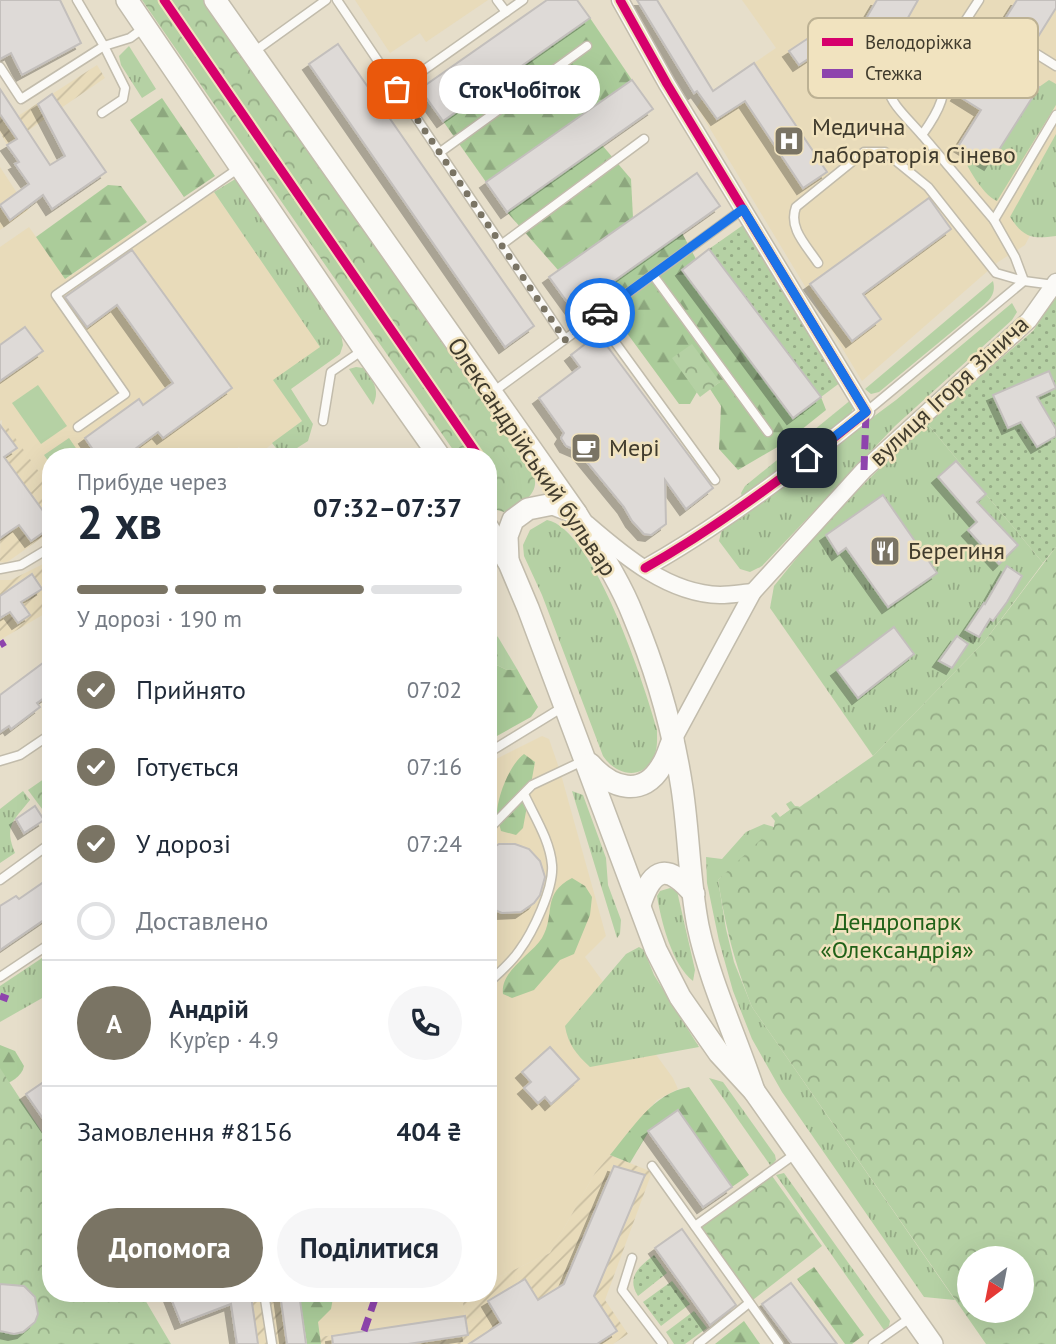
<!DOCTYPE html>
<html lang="uk">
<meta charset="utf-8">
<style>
body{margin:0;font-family:"PT Sans",sans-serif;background:#f6f6f7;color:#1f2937;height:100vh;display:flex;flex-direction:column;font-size:26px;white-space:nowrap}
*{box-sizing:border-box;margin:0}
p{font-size:23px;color:#747a83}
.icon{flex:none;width:38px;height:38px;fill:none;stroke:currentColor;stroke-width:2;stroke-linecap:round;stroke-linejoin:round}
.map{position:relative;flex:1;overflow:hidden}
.panel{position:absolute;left:42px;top:448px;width:455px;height:854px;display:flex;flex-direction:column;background:#fff;border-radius:28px;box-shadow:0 7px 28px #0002}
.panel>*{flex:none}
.needle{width:46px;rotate:212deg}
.controls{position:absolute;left:957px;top:1246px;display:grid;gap:14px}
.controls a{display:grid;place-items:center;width:77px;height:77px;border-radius:50%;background:#fff;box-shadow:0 7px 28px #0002;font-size:35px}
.pin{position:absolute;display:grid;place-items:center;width:60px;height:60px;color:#fff;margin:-30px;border-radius:14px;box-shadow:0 4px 10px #0006}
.courier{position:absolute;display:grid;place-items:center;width:70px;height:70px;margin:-35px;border:5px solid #1a73e8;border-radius:50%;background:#fff;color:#222;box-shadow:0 2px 9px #0007}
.bubble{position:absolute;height:49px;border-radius:24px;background:#fff;box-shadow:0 7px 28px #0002;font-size:23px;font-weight:700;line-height:49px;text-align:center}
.headline em{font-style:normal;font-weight:700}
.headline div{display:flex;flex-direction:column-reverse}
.headline{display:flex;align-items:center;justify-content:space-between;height:119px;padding:0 35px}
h1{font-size:46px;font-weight:700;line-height:52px}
.bar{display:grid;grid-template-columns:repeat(4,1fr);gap:10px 7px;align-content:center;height:84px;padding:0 35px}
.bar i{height:9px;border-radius:5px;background:#e0e1e3}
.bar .selected{background:#7a7464}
.bar p{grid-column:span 4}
.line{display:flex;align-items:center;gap:18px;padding:0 35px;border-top:2px solid #e0e1e3}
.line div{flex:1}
.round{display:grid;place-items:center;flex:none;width:74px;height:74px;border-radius:37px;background:#f6f6f7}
ol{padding:0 35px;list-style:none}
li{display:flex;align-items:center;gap:21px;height:77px}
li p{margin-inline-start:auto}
li .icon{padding:7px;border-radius:50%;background:#7a7464;color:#fff;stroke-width:4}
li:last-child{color:#747a83}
li i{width:38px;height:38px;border:4px solid #e0e1e3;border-radius:50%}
.button{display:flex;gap:14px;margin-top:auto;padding:14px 35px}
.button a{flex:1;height:80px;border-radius:42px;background:#7a7464;color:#fff;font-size:28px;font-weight:700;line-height:80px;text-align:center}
.button a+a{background:#f6f6f7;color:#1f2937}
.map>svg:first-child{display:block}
</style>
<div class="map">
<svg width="1056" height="1344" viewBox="0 0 1056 1344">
<defs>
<pattern id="industrial-furrows" width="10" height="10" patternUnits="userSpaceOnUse" patternTransform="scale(1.75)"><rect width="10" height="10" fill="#e8dbba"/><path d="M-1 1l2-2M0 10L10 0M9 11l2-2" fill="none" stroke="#c8bda0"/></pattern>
<pattern id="grass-tufts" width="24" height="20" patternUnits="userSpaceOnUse" patternTransform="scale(1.75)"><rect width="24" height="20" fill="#b5d1a4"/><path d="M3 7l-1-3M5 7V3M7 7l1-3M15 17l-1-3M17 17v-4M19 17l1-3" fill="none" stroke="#95ab86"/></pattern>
<pattern id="forest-firs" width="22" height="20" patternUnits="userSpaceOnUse" patternTransform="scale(1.75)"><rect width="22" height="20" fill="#abcc9a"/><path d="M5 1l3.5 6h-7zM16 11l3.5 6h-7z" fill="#8da77e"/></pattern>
<pattern id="park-crowns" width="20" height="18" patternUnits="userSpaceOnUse" patternTransform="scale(1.75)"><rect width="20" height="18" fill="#b5d1a4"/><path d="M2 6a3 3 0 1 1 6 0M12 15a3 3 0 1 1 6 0" fill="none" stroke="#95ab86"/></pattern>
<pattern id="garden-dots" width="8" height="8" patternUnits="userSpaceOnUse" patternTransform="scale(1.75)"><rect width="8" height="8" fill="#b5d1a4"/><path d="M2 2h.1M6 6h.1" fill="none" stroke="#95ab86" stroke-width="1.8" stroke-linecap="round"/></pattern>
<filter id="shadow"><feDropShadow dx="-6" dy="6" stdDeviation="0" flood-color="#0004"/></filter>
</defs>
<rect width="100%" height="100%" fill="#e6deca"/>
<g fill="#e8dbba">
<polygon points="355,0 488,0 426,42 420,33 390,53"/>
<polygon points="742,0 1056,0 1056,186 1025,245 998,262 862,381 697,107 703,98 776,48"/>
<polygon points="0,167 28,210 0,230"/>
<polygon points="214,192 321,347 274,380 302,421 255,457 246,457 239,447 225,457 170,457 165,451 156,457 51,457 51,489 2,420 0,421 0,247 29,227 66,279 136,230 144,240"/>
<polygon points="542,736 549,739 560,771 606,936 585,957 673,1078 678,1089 657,1100 595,1173 550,1253 488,1282 488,763"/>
<polygon points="314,1293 472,1293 463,1303 465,1316 320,1337"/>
</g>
<g fill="url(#industrial-furrows)">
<polygon points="97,65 105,78 7,145 0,132 0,89 18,116"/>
<polygon points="2,419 51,489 51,531 6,563 0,562"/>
<polygon points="51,560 51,610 0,640 0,580 11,580"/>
<polygon points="610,1155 652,1172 605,1300 628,1334 613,1344 321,1344 320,1337 465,1316 463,1303 472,1293 488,1293 488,1282 550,1253 595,1173"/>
<polygon points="229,1293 299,1293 306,1344 237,1344"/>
</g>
<g fill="url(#grass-tufts)">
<polygon points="129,46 156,89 142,98 121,65 119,56"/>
<path d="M1049,80L1056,84V105L997,201C982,195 963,161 959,145L990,164L1039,87Z"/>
<path d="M1056,134V236C1032,239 1024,238 1010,217Z"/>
<polygon points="237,178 341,334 343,345 340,354 291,389 313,424 308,441 283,457 272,443 302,421 273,380 320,347 214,192"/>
<path d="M993,281C997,296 987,302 977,311L879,392L871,394L865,389Z"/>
<polygon points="1012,303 1017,312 1012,320 895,426 762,566 750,572 740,569 719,541 722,529 896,400"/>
<path d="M356,367L363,368C372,380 381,389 373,405L349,369Z"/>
<polygon points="852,399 855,404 849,418 769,479 742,497 741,493 745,486"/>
<polygon points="926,422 1043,563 984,642 873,756 770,608 774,586 825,523"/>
<path d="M547,520C594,529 645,686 657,730C657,739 658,750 653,758C641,782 615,774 603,756L542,595L524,556L523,545L530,530Z"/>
<polygon points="495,635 498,637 517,669 507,670 488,661 488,638"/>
<path d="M23,791L30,800C13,821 4,826 15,853L0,863V809Z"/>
<polygon points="572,791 583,795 606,858 608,885 621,920 620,934 617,938"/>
<polygon points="809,800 718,880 726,929 734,962 752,1007 955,1300 924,1297 782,1092 752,1039 733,991 719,941 707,883 706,857 722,859 746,832 764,824 774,827 775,821 795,806 800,807"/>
<path d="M670,888L677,891L695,970L693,981C672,965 661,921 657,896L660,891Z"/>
<path d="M639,947L644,950L654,975L699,1047L590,1067C576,1054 568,1044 565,1026L626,954Z"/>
<polygon points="51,952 51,993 0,1022 0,986"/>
<polygon points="709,1078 723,1082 775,1155 776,1160 772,1165 770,1165"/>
<polygon points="784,1173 890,1321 889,1326 884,1330 776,1175"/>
</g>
<g fill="url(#forest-firs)">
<polygon points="590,18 632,80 486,182 443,121"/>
<polygon points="162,98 215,176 184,197 130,120"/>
<polygon points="602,145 631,179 633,218 558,270 507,212"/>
<polygon points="108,185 121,186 147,222 65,279 36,237"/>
<polygon points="682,233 696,259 682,270 793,418 821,397 826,410 786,442 738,470 719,449 721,406 710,389 720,382 673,358 697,392 690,404 679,404 621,325 586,300"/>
<polygon points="488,661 507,670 517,669 538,707 531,717 488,741"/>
<path d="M524,754L535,762L523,828L516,835L501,831C500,826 497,819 497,814C497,797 510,764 524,754Z"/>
<path d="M572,878L585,886L592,897L590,915L574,954L560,960L534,990L512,998L503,994C500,971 531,955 542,938C556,914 541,894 572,878Z"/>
<path d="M0,1045L15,1051L24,1066C22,1077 10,1083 0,1086Z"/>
<path d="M689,1087L749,1175L732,1187L678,1111L649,1131L630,1163L610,1155C632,1129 653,1093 689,1087Z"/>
<polygon points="814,1267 864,1335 852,1344 845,1344 797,1279"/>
<polygon points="299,1293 334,1293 331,1309 318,1322 321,1344 307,1344"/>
<polygon points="744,1321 760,1344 715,1344"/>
</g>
<g fill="url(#park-crowns)" fill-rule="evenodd">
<path d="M142,0H205L533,474C542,493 520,506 504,512L497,510L488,501V457H458Z"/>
<polygon points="692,344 720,382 700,397 672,358"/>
<path d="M1056,547V1344H986L752,1007C734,961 726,929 718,880L774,827L775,821L771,816L776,812L780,817L790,810L786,804L791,801L795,806L800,807L873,756L984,642ZM970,1258H1022V1311H970Z"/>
<polygon points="51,774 51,821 28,790"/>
<polygon points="0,1068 51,1146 51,1293 141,1293 171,1344 0,1344"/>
<polygon points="770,1173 822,1246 749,1303 695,1226"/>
</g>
<g fill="url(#garden-dots)">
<polygon points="746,223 841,382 821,397 709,249"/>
<polygon points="1056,296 1056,547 1043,563 926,422 1033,331"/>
<path d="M654,1255L667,1273L638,1296C626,1277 639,1267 654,1255Z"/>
<polygon points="672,1281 690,1304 661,1326 643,1302"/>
<polygon points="694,1311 707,1328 685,1344 674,1344 666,1332"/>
</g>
<g fill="#b5d1a4">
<polygon points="38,385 67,426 41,444 12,403"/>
<polygon points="69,438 82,457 51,457 51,465 44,455"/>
</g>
<g fill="#dedad7" stroke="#c3bfbc" stroke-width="2" filter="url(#shadow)">
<polygon points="0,0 60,0 81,43 22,75 11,53 0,59"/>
<polygon points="547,0 577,0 590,18 443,121 420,89"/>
<polygon points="637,0 657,0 713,91 754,63 827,172 803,188 745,101 717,119 697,91 694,93"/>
<polygon points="877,0 918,0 896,39 864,22"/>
<polygon points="1017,0 1056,0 1056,8 1016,72 1039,87 990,164 959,145 981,110 957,95"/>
<polygon points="807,39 817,53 799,65 789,51"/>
<polygon points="338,44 534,326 505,347 309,64"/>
<polygon points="632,80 653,109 507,212 486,182"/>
<polygon points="0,89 50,165 65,156 38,104 52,94 106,172 52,209 43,195 10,220 0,205 29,184 15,164 19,162 7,145 17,139 0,114"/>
<polygon points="697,173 720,206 573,310 549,277"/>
<polygon points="929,198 951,229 863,294 881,319 852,341 810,284"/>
<polygon points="709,249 821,397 793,418 682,270"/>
<polygon points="132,250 232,388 163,438 158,432 124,457 98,457 85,438 139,399 143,405 173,383 117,305 87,327 65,297"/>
<polygon points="25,327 43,351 0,381 0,345"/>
<polygon points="598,334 713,488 686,509 665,480 666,524 651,535 644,534 632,521 624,507 578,451 566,446 561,438 564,433 539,398 580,367 571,355"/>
<polygon points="1049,371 1056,388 1037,397 1056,429 1056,436 1037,447 1021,422 1008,428 993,395"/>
<polygon points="0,425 17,448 4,457 51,522 51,527 31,541 19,525 0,538"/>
<polygon points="956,461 986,494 977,502 1018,545 999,564 968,530 977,522 938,477"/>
<polygon points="883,495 937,573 888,607 846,548 838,554 826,535"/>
<polygon points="1007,566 1022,576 1007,602 993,621 990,619 979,637 966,630 984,603 985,604"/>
<polygon points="32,574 42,589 21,602 30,615 18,623 10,612 0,618 0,596"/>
<polygon points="894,627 914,654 858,698 837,670"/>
<polygon points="957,636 968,644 952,668 939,661"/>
<polygon points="51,657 51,693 37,703 40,707 11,729 9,726 0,732 0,695"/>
<polygon points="35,806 44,820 24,833 16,819"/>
<polygon points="499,844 515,844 529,849 540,861 545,877 540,895 534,903 521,912 502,913 488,907 488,851"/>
<polygon points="51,877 51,915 0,950 0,906 16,896 19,899"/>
<polygon points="550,1047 579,1079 551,1104 545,1097 538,1103 524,1088 531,1082 522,1072"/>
<polygon points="51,1077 51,1130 26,1094"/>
<polygon points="678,1110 732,1187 703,1207 648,1131"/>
<polygon points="614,1166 645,1175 594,1296 617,1331 597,1344 469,1344 501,1323 488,1301 525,1279 538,1300 564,1284"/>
<polygon points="682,1229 736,1305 710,1325 655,1248"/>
<polygon points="791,1283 837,1344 792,1344 762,1304"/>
<polygon points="0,1284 24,1286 35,1297 38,1314 35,1322 23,1332 14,1334 0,1331"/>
<polygon points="169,1293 255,1293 251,1296 258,1344 237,1344 231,1304 181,1323"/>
<polygon points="280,1293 299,1293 306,1344 287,1344"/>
<polygon points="465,1316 468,1335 408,1344 333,1344 332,1336"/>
</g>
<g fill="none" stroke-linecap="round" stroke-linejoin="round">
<g stroke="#c2bcac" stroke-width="11">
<g id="service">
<polyline points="77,0 104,46 125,88 123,99 102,113"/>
<polyline points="337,0 565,339"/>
<polyline points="497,0 506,12"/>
<polyline points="255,51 326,0"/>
<polyline points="1035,53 1056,66"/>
<path d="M920,64H937C953,89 937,114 922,135C897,106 862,80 920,64Z"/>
<polyline points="937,64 979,0"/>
<polyline points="0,67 21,99 104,46 130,38 145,27"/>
<polyline points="397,89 523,0"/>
<polyline points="922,135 994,220"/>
<polyline points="439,153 587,46"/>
<polyline points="501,245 644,139"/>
<path d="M818,263C806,245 788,228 796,207L864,152H885L928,187L996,273L1024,281"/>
<polyline points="653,275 768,432"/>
<polyline points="1024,281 1015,257 994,220 1056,115"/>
<polyline points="596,316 715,480"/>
<polyline points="493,392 743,209"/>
<polyline points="866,412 1024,281 1054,285"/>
<polyline points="323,421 331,372 363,350"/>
<polyline points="78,427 125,394 56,295 239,168"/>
<polyline points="0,569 21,565 51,547"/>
<polyline points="488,753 563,707"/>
<polyline points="0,761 20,755 51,734"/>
<polyline points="488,830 532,785 583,761"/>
<polyline points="0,880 51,843"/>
<polyline points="0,977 51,943"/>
<path d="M488,983C499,973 511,963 519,951C533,932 554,888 552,865C550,840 534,816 524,794"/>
<polyline points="652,1166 779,1344"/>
<polyline points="695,1226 795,1154"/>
<polyline points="632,1258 622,1290 663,1344"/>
<polyline points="264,1293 272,1344"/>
<polyline points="698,1344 749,1303"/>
<polyline points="873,1344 910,1318"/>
</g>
</g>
<g stroke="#c2bcac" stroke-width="19">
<g id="minor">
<path d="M620,0L667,84L866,412C796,469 723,524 645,568"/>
<path d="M587,524C624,556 669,594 720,595C731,595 742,593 753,592"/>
<polyline points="673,740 753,592 864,470 1029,320 1056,282"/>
</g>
</g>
<g stroke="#c2bcac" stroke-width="24">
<g id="secondary">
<polyline points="127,0 364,349 440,457"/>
<path d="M215,0L576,513C596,546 619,579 633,615C656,670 673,729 682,788C689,834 689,880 698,926C710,983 736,1036 754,1091"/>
<polyline points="488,528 509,563 528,608 656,950 680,997 719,1053 754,1091 932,1344"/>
<polyline points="508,561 507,536 513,520 528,509 553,504 576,513"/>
<path d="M590,764C611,788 643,799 662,765C667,758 669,748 673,740"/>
<path d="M640,905C652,867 668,863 694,894"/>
</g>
</g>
<use href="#service" stroke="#fbfaf7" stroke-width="8"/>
<use href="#minor" stroke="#fbfaf7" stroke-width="16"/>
<use href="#secondary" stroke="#fbfaf7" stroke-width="21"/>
<g stroke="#8e44ad" stroke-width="7" stroke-dasharray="14 7" stroke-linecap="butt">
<polyline points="864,470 866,412"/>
<polyline points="0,645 5,642"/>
<polyline points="0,996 8,999"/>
<polyline points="364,1331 377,1293"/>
</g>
<g stroke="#f1e3bf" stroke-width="13">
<g id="cycleway">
<polyline points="164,0 479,457"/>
<path d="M620,0L667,84L866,412C796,469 723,524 645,568"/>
</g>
</g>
<use href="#cycleway" stroke="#d6006c" stroke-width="9"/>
</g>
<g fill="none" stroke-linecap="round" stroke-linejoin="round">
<polyline stroke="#7a7464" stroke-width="7" stroke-dasharray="0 12.6" points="397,89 565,340 600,313"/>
<polyline stroke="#1a73e8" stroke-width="9" points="600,313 743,209 866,412 807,458"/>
</g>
<defs>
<g id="hospital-square" transform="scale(1.575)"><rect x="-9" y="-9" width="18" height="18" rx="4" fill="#7a7464" stroke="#f1e3bf"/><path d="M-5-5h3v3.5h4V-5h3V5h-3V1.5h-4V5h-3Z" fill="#fff"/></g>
<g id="cafe-square" transform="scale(1.575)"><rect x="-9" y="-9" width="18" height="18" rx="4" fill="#7a7464" stroke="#f1e3bf"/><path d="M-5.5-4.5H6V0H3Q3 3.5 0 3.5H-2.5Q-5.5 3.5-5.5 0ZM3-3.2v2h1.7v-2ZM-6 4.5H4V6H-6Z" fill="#fff"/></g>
<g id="restaurant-square" transform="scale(1.575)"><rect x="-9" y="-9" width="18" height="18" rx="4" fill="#7a7464" stroke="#f1e3bf"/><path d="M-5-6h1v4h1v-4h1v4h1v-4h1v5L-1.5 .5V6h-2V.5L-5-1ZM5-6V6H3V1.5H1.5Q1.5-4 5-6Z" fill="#fff"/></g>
</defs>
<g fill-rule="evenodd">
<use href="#hospital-square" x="789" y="141"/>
<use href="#cafe-square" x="586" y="448"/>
<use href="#restaurant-square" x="885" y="551"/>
</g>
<g text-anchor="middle" stroke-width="5" stroke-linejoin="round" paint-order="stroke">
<g font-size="24" fill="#403b2d" stroke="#f1e3bf" text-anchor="start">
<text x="812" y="135">Медична<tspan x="812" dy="28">лабораторія Сінево</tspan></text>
<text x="609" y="456">Мері</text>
<text x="908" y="559">Берегиня</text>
</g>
<g font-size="24" fill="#403b2d" stroke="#f1e3bf">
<text transform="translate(949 391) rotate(-43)" y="8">вулиця Ігоря Зінича</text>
<text transform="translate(532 457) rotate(56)" y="8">Олександрійський бульвар</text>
</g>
<g font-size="24" fill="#206118" stroke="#f1e3bf">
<text x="897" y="930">Дендропарк<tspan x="897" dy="28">«Олександрія»</tspan></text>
</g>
</g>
<rect x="808" y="18" width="230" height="80" rx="10" fill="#f1e3bf" stroke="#bcb193" stroke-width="2"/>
<rect x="822" y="38" width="31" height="8" fill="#d6006c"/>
<rect x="822" y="69" width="31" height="9" fill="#8e44ad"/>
<g font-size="19" fill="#403b2d">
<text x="865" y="49">Велодоріжка</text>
<text x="865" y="80">Стежка</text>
</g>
</svg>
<div class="controls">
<a><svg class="needle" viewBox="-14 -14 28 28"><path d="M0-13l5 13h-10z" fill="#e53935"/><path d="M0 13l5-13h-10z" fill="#747a83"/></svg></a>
</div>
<div class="pin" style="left:397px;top:89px;background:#ea580c"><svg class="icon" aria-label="bag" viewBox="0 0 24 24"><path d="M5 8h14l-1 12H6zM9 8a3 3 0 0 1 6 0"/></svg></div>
<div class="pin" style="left:807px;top:458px;background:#1f2937"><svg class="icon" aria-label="home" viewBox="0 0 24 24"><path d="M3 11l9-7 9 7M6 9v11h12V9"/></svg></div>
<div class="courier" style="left:600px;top:313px"><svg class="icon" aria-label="car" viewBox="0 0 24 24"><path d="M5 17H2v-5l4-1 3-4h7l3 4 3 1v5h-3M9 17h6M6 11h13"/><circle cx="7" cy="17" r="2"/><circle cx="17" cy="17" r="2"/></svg></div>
<div class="bubble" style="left:439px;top:65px;width:161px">СтокЧобіток</div>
<section class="panel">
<div class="headline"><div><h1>2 хв</h1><p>Прибуде через</p></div><em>07:32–07:37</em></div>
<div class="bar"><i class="selected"></i><i class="selected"></i><i class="selected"></i><i></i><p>У дорозі · 190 m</p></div>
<ol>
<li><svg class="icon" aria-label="check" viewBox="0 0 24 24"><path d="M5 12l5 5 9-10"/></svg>Прийнято<p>07:02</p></li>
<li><svg class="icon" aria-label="check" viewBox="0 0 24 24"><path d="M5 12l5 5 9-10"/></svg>Готується<p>07:16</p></li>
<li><svg class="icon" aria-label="check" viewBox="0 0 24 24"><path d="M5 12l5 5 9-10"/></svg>У дорозі<p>07:24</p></li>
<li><i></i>Доставлено</li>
</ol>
<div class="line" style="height:126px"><b class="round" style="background:#7a7464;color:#fff">А</b><div><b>Андрій</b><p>Кур’єр · 4.9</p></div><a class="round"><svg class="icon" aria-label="phone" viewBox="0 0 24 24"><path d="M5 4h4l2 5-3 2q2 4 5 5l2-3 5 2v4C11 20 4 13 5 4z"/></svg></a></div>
<div class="line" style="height:91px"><div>Замовлення #8156</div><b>404 ₴</b></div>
<div class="button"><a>Допомога</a><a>Поділитися</a></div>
</section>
</div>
